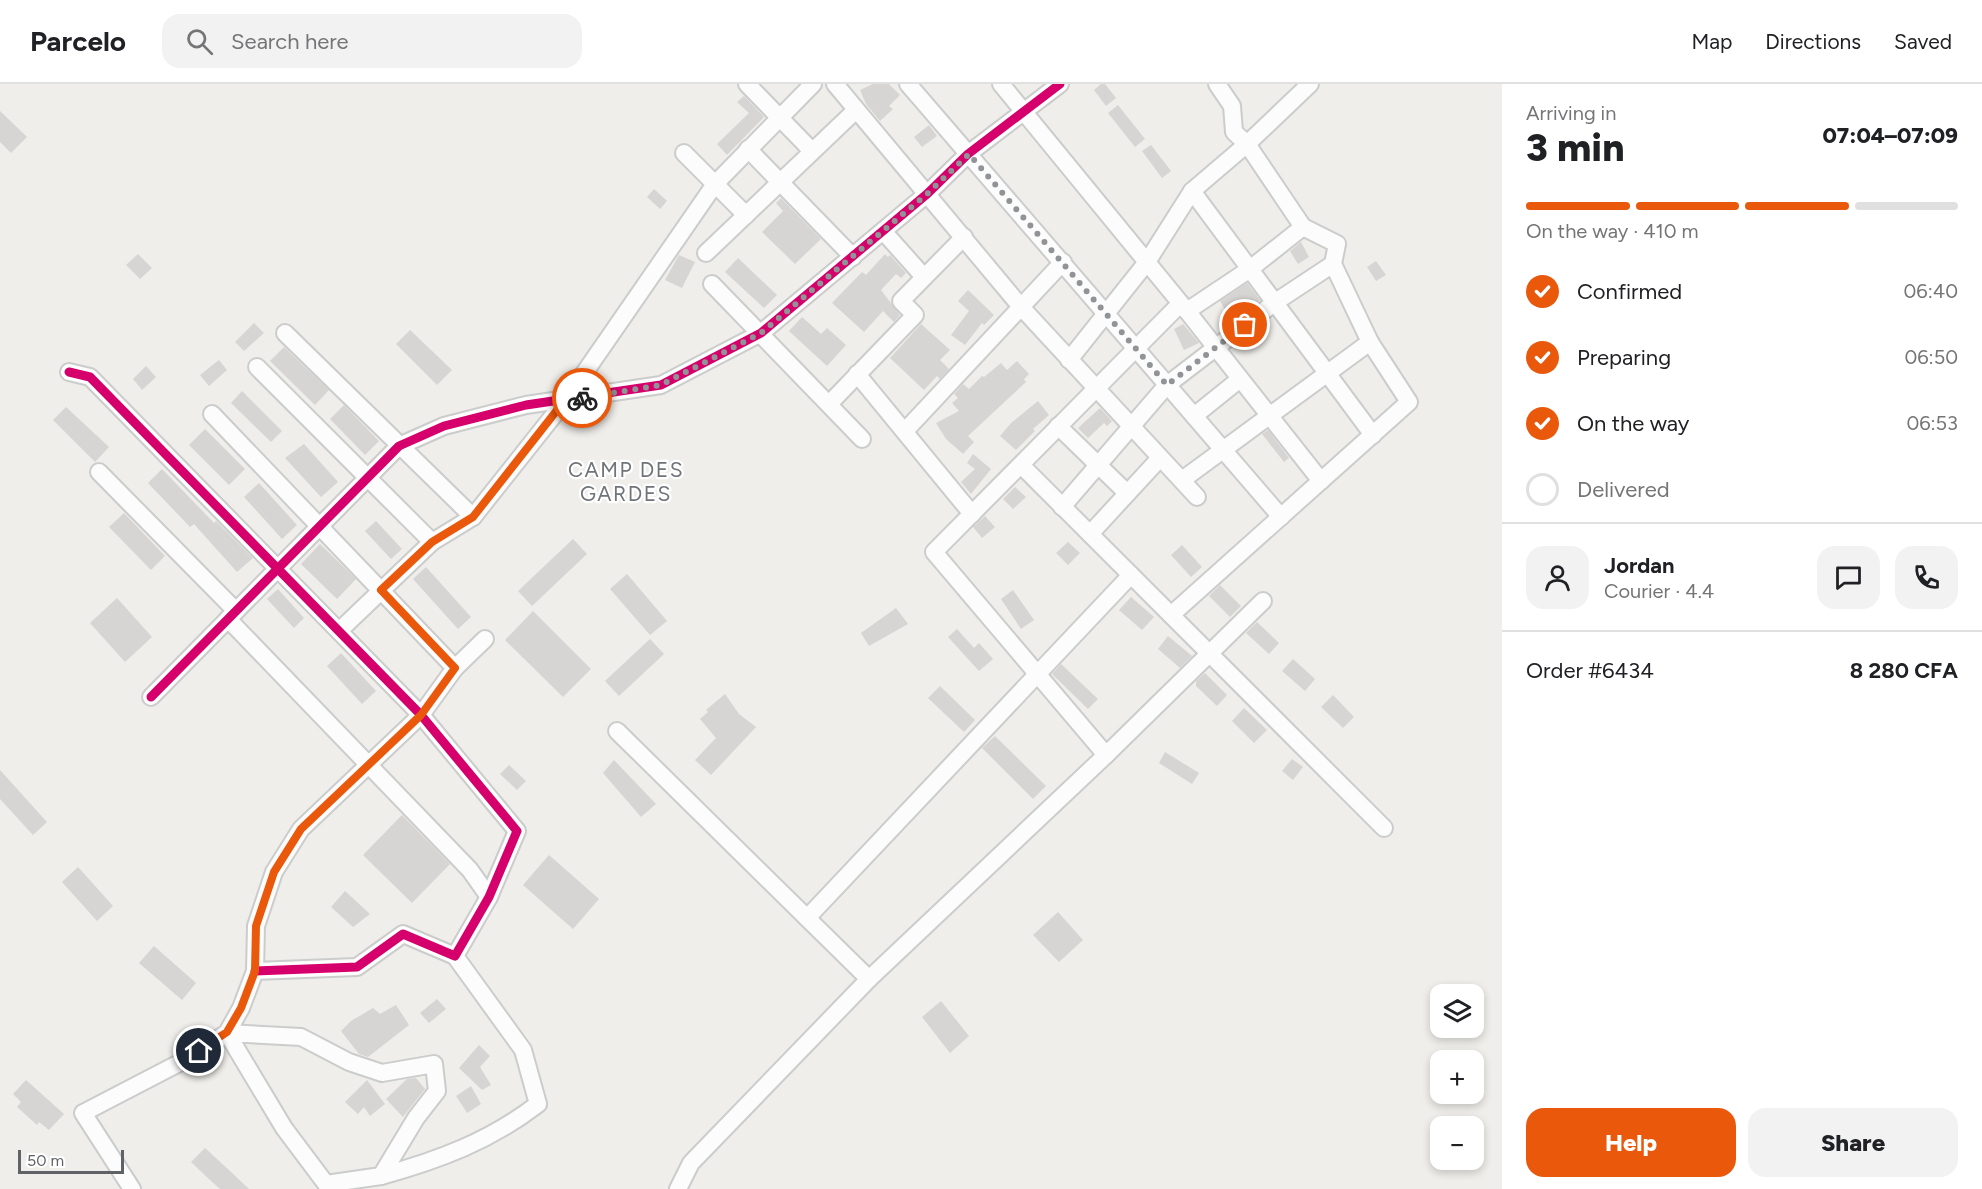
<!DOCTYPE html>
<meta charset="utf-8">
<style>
body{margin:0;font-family:Figtree,sans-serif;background:#f2f2f2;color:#202124;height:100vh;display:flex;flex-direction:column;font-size:22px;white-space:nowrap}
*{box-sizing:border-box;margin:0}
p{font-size:20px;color:#757577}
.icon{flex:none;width:33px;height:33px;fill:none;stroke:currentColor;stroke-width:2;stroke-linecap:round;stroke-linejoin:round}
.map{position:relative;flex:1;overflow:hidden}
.sheet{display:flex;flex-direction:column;background:#fff;width:480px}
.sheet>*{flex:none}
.tools{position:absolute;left:1430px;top:900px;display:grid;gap:12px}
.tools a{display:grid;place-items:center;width:54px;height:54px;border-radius:12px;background:#fff;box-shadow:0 3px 9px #0003;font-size:30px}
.scale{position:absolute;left:18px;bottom:15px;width:106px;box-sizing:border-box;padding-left:6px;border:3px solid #5f6368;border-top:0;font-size:16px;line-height:21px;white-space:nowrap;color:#5f6368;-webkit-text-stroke:4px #fff;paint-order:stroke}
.pin{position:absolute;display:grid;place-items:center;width:51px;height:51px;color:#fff;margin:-26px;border:3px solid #fff;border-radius:50%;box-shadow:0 2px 6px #0007}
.courier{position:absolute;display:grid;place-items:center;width:60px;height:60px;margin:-30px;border:4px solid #ea580c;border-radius:50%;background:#fff;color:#222;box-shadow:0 2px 8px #0007}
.summary em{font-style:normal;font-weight:800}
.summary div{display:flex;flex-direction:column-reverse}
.summary{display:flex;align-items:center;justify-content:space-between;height:102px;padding:0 24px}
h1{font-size:39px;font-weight:800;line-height:45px}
.bar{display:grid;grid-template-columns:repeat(4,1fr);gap:9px 6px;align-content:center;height:72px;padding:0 24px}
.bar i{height:8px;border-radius:4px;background:#e0e0e0}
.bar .current{background:#ea580c}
.bar p{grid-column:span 4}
.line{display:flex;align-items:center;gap:15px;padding:0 24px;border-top:2px solid #e0e0e0}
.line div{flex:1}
.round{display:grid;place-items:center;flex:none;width:63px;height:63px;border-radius:18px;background:#f2f2f2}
ol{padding:0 24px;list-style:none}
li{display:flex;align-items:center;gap:18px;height:66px}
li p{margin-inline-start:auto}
li .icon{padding:6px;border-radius:50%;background:#ea580c;color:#fff;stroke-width:4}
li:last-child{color:#757577}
li i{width:33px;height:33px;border:3px solid #e0e0e0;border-radius:50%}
.primary-button{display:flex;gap:12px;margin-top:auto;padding:12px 24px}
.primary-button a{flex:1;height:69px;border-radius:18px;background:#ea580c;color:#fff;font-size:24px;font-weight:800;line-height:69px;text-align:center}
.primary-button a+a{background:#f2f2f2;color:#202124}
header{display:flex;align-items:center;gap:36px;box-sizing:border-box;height:84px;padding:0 30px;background:#fff;border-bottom:2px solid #e0e0e0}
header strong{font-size:28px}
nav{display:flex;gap:33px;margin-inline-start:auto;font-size:21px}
.search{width:420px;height:54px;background:#f2f2f2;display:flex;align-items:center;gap:15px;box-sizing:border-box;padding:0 21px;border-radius:18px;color:#757577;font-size:22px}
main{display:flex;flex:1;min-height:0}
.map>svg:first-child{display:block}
</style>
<header>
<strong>Parcelo</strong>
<div class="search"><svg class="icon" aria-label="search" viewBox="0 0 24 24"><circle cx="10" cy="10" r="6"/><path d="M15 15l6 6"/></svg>Search here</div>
<nav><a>Map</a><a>Directions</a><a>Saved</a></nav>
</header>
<main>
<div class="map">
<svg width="1502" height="1105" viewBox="0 0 1502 1105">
<rect width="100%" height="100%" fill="#efeeea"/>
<g fill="#d6d5d3">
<polygon points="873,0 889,0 900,11 889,22 893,25 880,37 866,20 860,6"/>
<polygon points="1101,0 1105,0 1116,14 1106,22 1094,6"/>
<polygon points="744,12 764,33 727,71 717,60 749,29 737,18"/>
<polygon points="1118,21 1145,55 1135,63 1108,29"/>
<polygon points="0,27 27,53 11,69 0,58"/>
<polygon points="929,41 937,52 922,63 914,53"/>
<polygon points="1151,61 1171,87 1162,94 1142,67"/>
<polygon points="654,105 667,117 660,125 647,113"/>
<polygon points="781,114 821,155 795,180 762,148 783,127 776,119"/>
<polygon points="1301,158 1309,173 1298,180 1290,167"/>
<polygon points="138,170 152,184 140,195 126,181"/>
<polygon points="885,170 888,173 890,171 906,189 901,194 896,190 881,206 900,231 894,238 883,227 864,248 832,219 862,188 866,191"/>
<polygon points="679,171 695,178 682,204 665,196"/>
<polygon points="738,174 777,211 764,224 725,188"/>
<polygon points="1376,177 1386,191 1376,197 1367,183"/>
<polygon points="1247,199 1260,216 1232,238 1220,217"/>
<polygon points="968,206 994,231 984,241 982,239 965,261 951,251 969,227 958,217"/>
<polygon points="802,233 821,250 827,244 846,261 827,282 789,247"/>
<polygon points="254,239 264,249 244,267 235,258"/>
<polygon points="921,240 950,266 940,276 949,285 940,295 937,292 924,306 890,274"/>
<polygon points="1183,240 1199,259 1184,266 1174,245"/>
<polygon points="410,246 452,286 437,301 396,260"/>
<polygon points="284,263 329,306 315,321 270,277"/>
<polygon points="219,276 227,286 209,302 200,291"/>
<polygon points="1017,277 1029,290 1024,295 1026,298 968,352 974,358 963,370 946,355 936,339 959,327 952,319 958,314 954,310 963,300 969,305 982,292 984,293 1001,279 1007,286"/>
<polygon points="146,282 156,293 142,306 133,295"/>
<polygon points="242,307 282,347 271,358 231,319"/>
<polygon points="1038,317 1049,331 1033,345 1035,347 1016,366 1000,352 1011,339"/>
<polygon points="344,321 379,357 365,371 330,335"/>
<polygon points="66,323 109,363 95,378 53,336"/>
<polygon points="1100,324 1112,337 1107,342 1104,339 1088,354 1078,344"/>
<polygon points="205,345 245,385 229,401 189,361"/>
<polygon points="1268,346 1289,374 1284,378 1262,350"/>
<polygon points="304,360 338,398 321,413 285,374"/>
<polygon points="973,370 991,385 971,410 961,398 975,385 967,379"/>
<polygon points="162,385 214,439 216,437 253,474 237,488 194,440 190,443 148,399"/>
<polygon points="259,399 297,441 282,455 244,413"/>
<polygon points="1015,403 1026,413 1013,425 1003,415"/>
<polygon points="124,429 165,472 151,486 109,443"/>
<polygon points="985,432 995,443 982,454 973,443"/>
<polygon points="376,437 402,465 391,475 365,447"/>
<polygon points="573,455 587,470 532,522 518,507"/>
<polygon points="1068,458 1080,469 1068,481 1056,469"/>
<polygon points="320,460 356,495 337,515 301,480"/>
<polygon points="1182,461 1202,483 1191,493 1171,471"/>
<polygon points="426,483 471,533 458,545 413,495"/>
<polygon points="627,490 667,537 650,551 610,505"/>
<polygon points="1220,501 1241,522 1230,533 1209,512"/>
<polygon points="278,505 304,534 294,544 267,515"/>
<polygon points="1013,506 1034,536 1021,545 1001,515"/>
<polygon points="1131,513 1154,533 1142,546 1119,526"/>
<polygon points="117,514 152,553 125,578 90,539"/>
<polygon points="896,524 908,540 869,562 861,549"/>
<polygon points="533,527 591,585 563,613 505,556"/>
<polygon points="1257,538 1279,559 1269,570 1246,549"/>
<polygon points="957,545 974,564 979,559 993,575 979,587 948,553"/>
<polygon points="1168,552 1192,572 1180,584 1158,565"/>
<polygon points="650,555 664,570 619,612 605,597"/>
<polygon points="341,569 376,607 362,620 327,582"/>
<polygon points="1293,575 1315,595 1305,607 1282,587"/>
<polygon points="1061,580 1098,615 1088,625 1052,590"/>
<polygon points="1205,589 1227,611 1217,622 1196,602 1196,597"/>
<polygon points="940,602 975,636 964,648 928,614"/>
<polygon points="725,610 739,630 756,643 711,691 695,676 716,654 700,635 708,628 706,626"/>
<polygon points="1333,611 1354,633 1343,644 1321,623"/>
<polygon points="1244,624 1267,646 1254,659 1232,637"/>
<polygon points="995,652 1046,702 1033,715 982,664"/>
<polygon points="1165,668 1199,689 1192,700 1159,679"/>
<polygon points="1292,675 1303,683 1293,696 1282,687"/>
<polygon points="614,676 656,720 641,733 603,689"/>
<polygon points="509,681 526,697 517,706 500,690"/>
<polygon points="0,686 47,738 33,751 0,715"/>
<polygon points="402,731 450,780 412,819 363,771"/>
<polygon points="549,771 599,815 573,845 523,801"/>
<polygon points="78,783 113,822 97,837 62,798"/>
<polygon points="345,807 370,830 353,843 331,823"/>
<polygon points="1058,828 1083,856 1059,878 1033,851"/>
<polygon points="154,862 196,899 182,916 139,879"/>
<polygon points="437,915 446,925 429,939 420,929"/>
<polygon points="941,917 969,952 950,969 922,933"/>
<polygon points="396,921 409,941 368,973 359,970 341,947 351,937 373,924 380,930"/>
<polygon points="479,961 490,972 480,983 491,1001 482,1006 459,984"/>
<polygon points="416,994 425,1005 403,1033 386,1015 407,995"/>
<polygon points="26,996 64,1030 49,1046 39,1038 37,1041 17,1023 21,1018 13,1010"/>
<polygon points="367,996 385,1020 370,1032 364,1023 358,1030 345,1018"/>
<polygon points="471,1002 481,1020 467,1029 456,1012"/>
<polygon points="205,1064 230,1087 249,1105 220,1105 210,1096 191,1078"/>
</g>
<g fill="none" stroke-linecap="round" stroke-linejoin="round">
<g stroke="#cbcccc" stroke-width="20">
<g id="minor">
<polyline points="747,0 812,67"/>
<polyline points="835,0 1021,223 1197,413"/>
<polyline points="908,0 1281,433"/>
<polyline points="1001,0 1187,227 1321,397"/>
<polyline points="748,65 853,173"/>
<polyline points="684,69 746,131"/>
<polyline points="1192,107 1373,351"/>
<polyline points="883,147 924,193"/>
<polyline points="706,169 856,26"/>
<polyline points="712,200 862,355"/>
<polyline points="1187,227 1250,185 1303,143"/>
<polyline points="285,249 473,433 432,458 339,547"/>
<polyline points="1069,276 1147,178 1192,107 1247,60 1310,0"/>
<polyline points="257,283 432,458"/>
<polyline points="69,288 90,293 421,631 517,747 489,813 455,872 403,850 357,883 255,887"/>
<polyline points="857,290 972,430"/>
<polyline points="829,320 915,231 901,217 964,153"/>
<polyline points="212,330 455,584"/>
<polyline points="1194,332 1240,295"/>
<polyline points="1058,342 1127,409"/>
<polyline points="905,347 1063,178"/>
<polyline points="1021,381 1384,744"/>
<polyline points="99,388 236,527"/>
<polyline points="1182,396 1370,258"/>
<polyline points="1062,423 1167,301 1274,219 1333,180"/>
<polyline points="473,433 565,317 715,100 813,0"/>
<polyline points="1090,450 1160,374"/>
<polyline points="1171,531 1409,318 1370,258 1333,180 1337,160 1303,143 1247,60 1234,48 1232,22 1217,0"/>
<polyline points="228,535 470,786 489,813"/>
<polyline points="151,613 399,362 444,342 526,321 661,301 761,249 927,110 968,70 1060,0"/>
<polyline points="617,647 869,895"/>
<polyline points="1106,671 934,468 1180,220"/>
<polyline points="807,834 1131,491"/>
<polygon points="227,949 301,953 349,978 382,989 434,980 437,1007 416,1034 381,1092 326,1100 284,1044"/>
<path d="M381,1092C439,1076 490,1057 538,1020L523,966L455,872"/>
<polyline points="132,1105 83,1029 185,976 227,949 241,924 255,887 256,842 274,788 301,745 421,631 455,584 485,555"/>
<polyline points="678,1105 691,1079 869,895 1106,671 1263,517"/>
</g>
</g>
<use href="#minor" stroke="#fdfcfc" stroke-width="16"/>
<g stroke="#fff" stroke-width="13">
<g id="cycleway">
<polyline points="69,288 90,293 421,631 517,747 489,813 455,872 403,850 357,883 255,887"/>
<polyline points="151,613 399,362 444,342 526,321 661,301 761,249 927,110 968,70 1060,0"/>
</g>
</g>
<use href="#cycleway" stroke="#d6006c" stroke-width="9"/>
</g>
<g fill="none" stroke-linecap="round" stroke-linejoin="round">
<polyline stroke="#919496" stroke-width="6" stroke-dasharray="0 10.8" points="582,314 661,301 761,249 927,110 969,70 1167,301 1245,241"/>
<polyline stroke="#ea580c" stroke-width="8" points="199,967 227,948 241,924 255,887 256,842 274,788 301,745 421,631 455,584 381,506 432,458 473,433 565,316 582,314"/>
</g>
<g text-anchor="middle" stroke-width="4.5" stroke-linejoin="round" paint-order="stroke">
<g font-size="21" letter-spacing="1.5" fill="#70757a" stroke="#fff">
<text x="626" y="393">CAMP DES<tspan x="626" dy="24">GARDES</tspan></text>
</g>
</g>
</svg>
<div class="tools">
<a><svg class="icon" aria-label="layers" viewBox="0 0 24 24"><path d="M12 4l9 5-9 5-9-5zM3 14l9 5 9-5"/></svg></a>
<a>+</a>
<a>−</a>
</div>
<div class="scale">50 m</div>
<div class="pin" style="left:1245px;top:241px;background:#ea580c"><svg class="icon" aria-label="bag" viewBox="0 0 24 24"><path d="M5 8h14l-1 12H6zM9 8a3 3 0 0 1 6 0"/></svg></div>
<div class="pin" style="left:199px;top:967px;background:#1f2937"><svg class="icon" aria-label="home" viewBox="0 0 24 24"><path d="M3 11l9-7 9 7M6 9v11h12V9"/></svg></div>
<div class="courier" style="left:582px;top:314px"><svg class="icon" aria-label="bike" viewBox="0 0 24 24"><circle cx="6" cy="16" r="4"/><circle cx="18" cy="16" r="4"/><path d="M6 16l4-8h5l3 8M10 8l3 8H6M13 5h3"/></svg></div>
</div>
<section class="sheet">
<div class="summary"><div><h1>3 min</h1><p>Arriving in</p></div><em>07:04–07:09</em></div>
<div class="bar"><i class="current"></i><i class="current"></i><i class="current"></i><i></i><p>On the way · 410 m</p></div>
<ol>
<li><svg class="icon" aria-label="check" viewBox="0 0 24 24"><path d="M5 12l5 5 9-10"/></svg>Confirmed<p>06:40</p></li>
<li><svg class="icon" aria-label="check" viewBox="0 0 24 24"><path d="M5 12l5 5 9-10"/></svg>Preparing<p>06:50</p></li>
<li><svg class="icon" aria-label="check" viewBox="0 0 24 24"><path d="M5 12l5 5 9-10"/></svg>On the way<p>06:53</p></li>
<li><i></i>Delivered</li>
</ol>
<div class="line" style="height:108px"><a class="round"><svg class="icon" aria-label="person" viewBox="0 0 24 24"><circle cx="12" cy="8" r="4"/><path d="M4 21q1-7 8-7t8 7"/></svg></a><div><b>Jordan</b><p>Courier · 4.4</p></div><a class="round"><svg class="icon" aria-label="chat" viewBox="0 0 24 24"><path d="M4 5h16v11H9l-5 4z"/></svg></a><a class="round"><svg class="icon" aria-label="phone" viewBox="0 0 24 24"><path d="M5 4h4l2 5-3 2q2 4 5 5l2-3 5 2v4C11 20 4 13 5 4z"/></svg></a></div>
<div class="line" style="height:78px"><div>Order #6434</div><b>8 280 CFA</b></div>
<div class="primary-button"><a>Help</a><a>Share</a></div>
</section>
</main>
